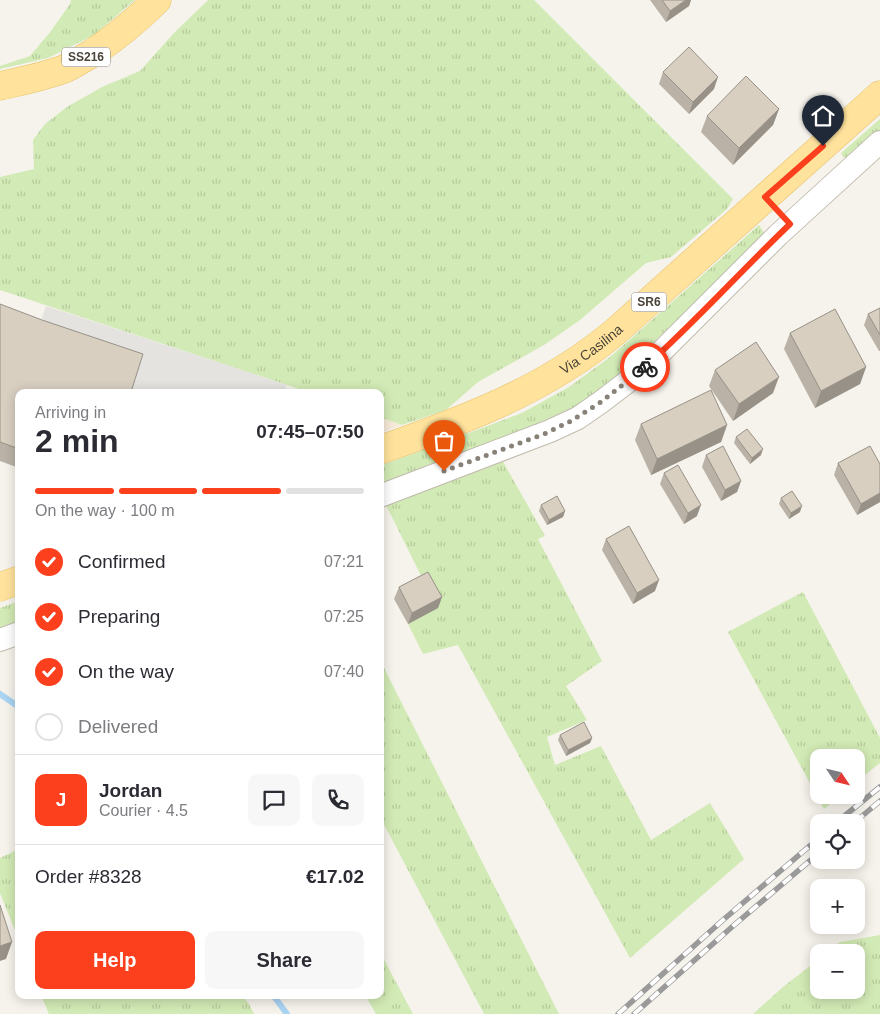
<!DOCTYPE html>
<meta charset="utf-8">
<style>
body{margin:0;font-family:Arial,sans-serif;background:#f7f7f7;color:#2b2b33;height:100vh;display:flex;flex-direction:column;font-size:19px;white-space:nowrap}
*{box-sizing:border-box;margin:0}
p{font-size:16px;color:#7c7c81}
.icon{flex:none;width:28px;height:28px;fill:none;stroke:currentColor;stroke-width:2;stroke-linecap:round;stroke-linejoin:round}
.map{position:relative;flex:1;overflow:hidden}
.sheet{position:absolute;left:15px;top:389px;width:369px;height:610px;display:flex;flex-direction:column;background:#fff;border-radius:10px;box-shadow:0 2px 12px #0003}
.sheet>*{flex:none}
.needle{width:32px;rotate:125deg}
.fabs{position:absolute;left:810px;top:749px;display:grid;gap:10px}
.fabs a{display:grid;place-items:center;width:55px;height:55px;border-radius:10px;background:#fff;box-shadow:0 2px 12px #0003;font-size:25px}
.pin{position:absolute;display:grid;place-items:center;width:42px;height:42px;color:#fff;margin:-51px -21px;border-radius:50% 50% 50% 0;rotate:-45deg;box-shadow:0 0 5px #0007}
.pin .icon{rotate:45deg}
.courier{position:absolute;display:grid;place-items:center;width:50px;height:50px;margin:-25px;border:4px solid #fc3f1d;border-radius:50%;background:#fff;color:#222;box-shadow:0 1px 6px #0007}
.headline em{font-style:normal;font-weight:600}
.headline div{display:flex;flex-direction:column-reverse}
.headline{display:flex;align-items:center;justify-content:space-between;height:85px;padding:0 20px}
h1{font-size:32px;font-weight:600;line-height:38px}
.bar{display:grid;grid-template-columns:repeat(4,1fr);gap:8px 5px;align-content:center;height:60px;padding:0 20px}
.bar i{height:6px;border-radius:4px;background:#e1e1e2}
.bar .selected{background:#fc3f1d}
.bar p{grid-column:span 4}
.line{display:flex;align-items:center;gap:12px;padding:0 20px;border-top:1px solid #e1e1e2}
.line div{flex:1}
.round{display:grid;place-items:center;flex:none;width:52px;height:52px;border-radius:10px;background:#f7f7f7}
ol{padding:0 20px;list-style:none}
li{display:flex;align-items:center;gap:15px;height:55px}
li p{margin-inline-start:auto}
li .icon{padding:5px;border-radius:50%;background:#fc3f1d;color:#fff;stroke-width:4}
li:last-child{color:#7c7c81}
li i{width:28px;height:28px;border:2px solid #e1e1e2;border-radius:50%}
.cta{display:flex;gap:10px;margin-top:auto;padding:10px 20px}
.cta a{flex:1;height:58px;border-radius:10px;background:#fc3f1d;color:#fff;font-size:20px;font-weight:600;line-height:58px;text-align:center}
.cta a+a{background:#f7f7f7;color:#2b2b33}
.map>svg:first-child{display:block}
</style>
<div class="map">
<svg width="880" height="1014" viewBox="0 0 880 1014">
<defs>
<pattern id="grass-tufts" width="24" height="20" patternUnits="userSpaceOnUse" patternTransform="scale(1.25)"><rect width="24" height="20" fill="#d2eab5"/><path d="M3 7l-1-3M5 7V3M7 7l1-3M15 17l-1-3M17 17v-4M19 17l1-3" fill="none" stroke="#b6ca9c"/></pattern>
</defs>
<rect width="100%" height="100%" fill="#f6f3ec"/>
<polygon fill="#f7ead8" points="380,417 402,425 380,433"/>
<g fill="url(#grass-tufts)">
<polygon points="71,0 135,0 94,35 48,58 0,69 0,66 30,56 51,31 70,4"/>
<polygon points="208,0 534,0 733,199 727,209 671,257 646,263 580,320 544,345 478,382 446,410 402,425 380,417 380,392 308,392 0,290 0,177 34,169 33,140 45,124 67,107 102,87 140,71 174,33"/>
<polygon points="880,119 880,140 850,166 841,153"/>
<polygon points="759,225 765,234 626,369 576,407 514,437 380,487 380,466 522,413 569,387 610,357"/>
<polygon points="502,460 545,536 538,539 602,661 566,686 587,720 547,737 555,765 601,746 651,840 710,803 744,859 630,958 458,645 423,654 408,624 437,608 385,503"/>
<polygon points="803,592 880,738 880,763 856,782 856,758 819,758 819,795 841,795 824,809 728,632"/>
<polygon points="19,601 19,621 0,628 0,608"/>
<polygon points="380,660 559,1014 484,1014 380,817"/>
<polygon points="19,849 19,940 0,893 0,858"/>
<polygon points="880,935 880,1014 753,1014 783,987 819,959 819,990 856,990 856,952 827,952 840,942"/>
<polygon points="380,952 413,1014 376,1014 365,995 380,995"/>
<polygon points="41,995 242,995 249,1004 254,1014 49,1014"/>
</g>
<polygon fill="#e5e3e0" points="46,306 287,385 284,392 130,392 36,336"/>
<g fill="none" stroke-linecap="round" stroke-linejoin="round">
<g stroke="#a9d4f2" stroke-width="6">
<polyline points="0,694 19,707"/>
<polyline points="273,995 287,1014"/>
</g>
<g stroke="#c2bbae" stroke-width="24">
<g id="street">
<polyline points="380,496 550,431 578,418 601,402 635,376 661,352 778,235 880,142"/>
<polyline points="0,640 19,633"/>
</g>
</g>
<g stroke="#e6c16a" stroke-width="29">
<g id="primary">
<path d="M0,86C21,81 43,77 64,69C73,65 82,59 91,54C115,38 137,20 157,0"/>
<path id="s1" d="M380,450C464,420 546,390 615,332L880,95"/>
<polyline points="0,587 19,580"/>
</g>
</g>
<use href="#street" stroke="#fff" stroke-width="22"/>
<use href="#primary" stroke="#ffe39c" stroke-width="28"/>
<g stroke="#9a9a9a" stroke-width="5.5">
<g id="rail">
<polyline points="837,822 880,787"/>
<polyline points="855,822 880,801"/>
<polyline points="618,1014 723,920 819,838"/>
<polyline points="634,1014 733,926 819,853"/>
</g>
</g>
<use href="#rail" stroke="#fff" stroke-width="4" stroke-dasharray="11" stroke-linecap="butt"/>
</g>
<g fill="#bab2a6">
<polygon points="650,0 691,0 689,6 666,22"/>
<polygon points="663,72 714,89 689,114 659,84"/>
<polygon points="779,109 773,125 733,165 701,132 707,116"/>
<polygon points="0,304 19,392 19,468 0,461"/>
<polygon points="880,308 880,351 879,351 864,325 868,314"/>
<polygon points="790,333 866,367 860,384 815,408 784,349"/>
<polygon points="715,370 773,393 733,421 709,386"/>
<polygon points="641,424 727,425 721,442 651,475 635,440"/>
<polygon points="736,437 761,455 750,464 734,443"/>
<polygon points="706,455 741,481 737,492 721,501 702,467"/>
<polygon points="838,463 880,464 880,502 857,515 834,475"/>
<polygon points="664,473 697,516 684,524 660,484"/>
<polygon points="781,498 800,512 789,519 779,504"/>
<polygon points="541,505 565,511 563,517 547,525 539,511"/>
<polygon points="606,539 655,591 633,604 602,550"/>
<polygon points="399,587 442,597 438,608 408,624 394,599"/>
<polygon points="560,735 592,738 590,743 566,756 558,740"/>
</g>
<g fill="#979187">
<polygon points="686,0 691,0 689,6 666,22 670,11"/>
<polygon points="718,77 714,89 689,114 693,102"/>
<polygon points="779,109 773,125 733,165 739,148"/>
<polygon points="866,367 860,384 815,408 821,391"/>
<polygon points="779,377 773,393 733,421 739,404"/>
<polygon points="727,425 721,442 651,475 657,459"/>
<polygon points="763,449 761,455 750,464 752,458"/>
<polygon points="741,481 737,492 721,501 725,490"/>
<polygon points="880,493 880,502 857,515 861,504"/>
<polygon points="701,505 697,516 684,524 688,513"/>
<polygon points="802,506 800,512 789,519 791,513"/>
<polygon points="565,511 563,517 547,525 549,520"/>
<polygon points="659,580 655,591 633,604 637,593"/>
<polygon points="442,597 438,608 408,624 412,613"/>
<polygon points="592,738 590,743 566,756 568,750"/>
<polygon points="12,942 6,959 0,961 0,946"/>
</g>
<g fill="#d8cfc1" stroke="#979187">
<polygon points="662,0 686,0 670,11"/>
<polygon points="689,47 718,77 693,102 663,72"/>
<polygon points="746,76 779,109 739,148 707,116"/>
<polygon points="0,304 42,320 143,354 131,392 19,392 19,449 0,442"/>
<polygon points="880,308 880,335 868,314"/>
<polygon points="835,309 866,367 821,391 790,333"/>
<polygon points="756,342 779,377 739,404 715,370"/>
<polygon points="711,390 727,425 657,459 641,424"/>
<polygon points="747,429 763,449 752,458 736,437"/>
<polygon points="723,446 741,481 725,490 706,455"/>
<polygon points="870,446 880,464 880,493 861,504 838,463"/>
<polygon points="678,465 701,505 688,513 664,473"/>
<polygon points="792,491 802,506 791,513 781,498"/>
<polygon points="557,496 565,511 549,520 541,505"/>
<polygon points="629,526 659,580 637,593 606,539"/>
<polygon points="428,572 442,597 412,613 399,587"/>
<polygon points="584,722 592,738 568,750 560,735"/>
<polygon points="0,905 12,942 0,946"/>
</g>
<g fill="none" stroke-linecap="round" stroke-linejoin="round">
<polyline stroke="#878178" stroke-width="5" stroke-dasharray="0 9" points="444,471 544,434 571,421 601,402 645,367"/>
<path stroke="#fc3f1d" stroke-width="6" d="M645,367C695,322 741,271 790,224L765,197L823,146"/>
</g>
<g text-anchor="middle" stroke-width="4" stroke-linejoin="round" paint-order="stroke">
<g fill="#fff" stroke="#817c74" stroke-width="1">
<rect x="62" y="47.5" width="48" height="19" rx="4"/>
<rect x="631.5" y="292.5" width="35" height="19" rx="4"/>
</g>
<g font-size="12" font-weight="bold" fill="#4b4439">
<text x="86" y="61">SS216</text>
<text x="649" y="306">SR6</text>
</g>
<g font-size="14" fill="#4b4439" stroke="#fff">
<text dy="5" stroke="none"><textPath href="#s1" startOffset="235">Via Casilina</textPath></text>
</g>
</g>
</svg>
<div class="fabs">
<a><svg class="needle" viewBox="-14 -14 28 28"><path d="M0-13l5 13h-10z" fill="#e53935"/><path d="M0 13l5-13h-10z" fill="#7c7c81"/></svg></a>
<a><svg class="icon" aria-label="locate" viewBox="0 0 24 24"><circle cx="12" cy="12" r="6"/><path d="M12 2v4M12 18v4M2 12h4M18 12h4"/></svg></a>
<a>+</a>
<a>−</a>
</div>
<div class="pin" style="left:444px;top:471px;background:#ea580c"><svg class="icon" aria-label="bag" viewBox="0 0 24 24"><path d="M5 8h14l-1 12H6zM9 8a3 3 0 0 1 6 0"/></svg></div>
<div class="pin" style="left:823px;top:146px;background:#1f2937"><svg class="icon" aria-label="home" viewBox="0 0 24 24"><path d="M3 11l9-7 9 7M6 9v11h12V9"/></svg></div>
<div class="courier" style="left:645px;top:367px"><svg class="icon" aria-label="bike" viewBox="0 0 24 24"><circle cx="6" cy="16" r="4"/><circle cx="18" cy="16" r="4"/><path d="M6 16l4-8h5l3 8M10 8l3 8H6M13 5h3"/></svg></div>
<section class="sheet">
<div class="headline"><div><h1>2 min</h1><p>Arriving in</p></div><em>07:45–07:50</em></div>
<div class="bar"><i class="selected"></i><i class="selected"></i><i class="selected"></i><i></i><p>On the way · 100 m</p></div>
<ol>
<li><svg class="icon" aria-label="check" viewBox="0 0 24 24"><path d="M5 12l5 5 9-10"/></svg>Confirmed<p>07:21</p></li>
<li><svg class="icon" aria-label="check" viewBox="0 0 24 24"><path d="M5 12l5 5 9-10"/></svg>Preparing<p>07:25</p></li>
<li><svg class="icon" aria-label="check" viewBox="0 0 24 24"><path d="M5 12l5 5 9-10"/></svg>On the way<p>07:40</p></li>
<li><i></i>Delivered</li>
</ol>
<div class="line" style="height:90px"><b class="round" style="background:#fc3f1d;color:#fff">J</b><div><b>Jordan</b><p>Courier · 4.5</p></div><a class="round"><svg class="icon" aria-label="chat" viewBox="0 0 24 24"><path d="M4 5h16v11H9l-5 4z"/></svg></a><a class="round"><svg class="icon" aria-label="phone" viewBox="0 0 24 24"><path d="M5 4h4l2 5-3 2q2 4 5 5l2-3 5 2v4C11 20 4 13 5 4z"/></svg></a></div>
<div class="line" style="height:65px"><div>Order #8328</div><b>€17.02</b></div>
<div class="cta"><a>Help</a><a>Share</a></div>
</section>
</div>
